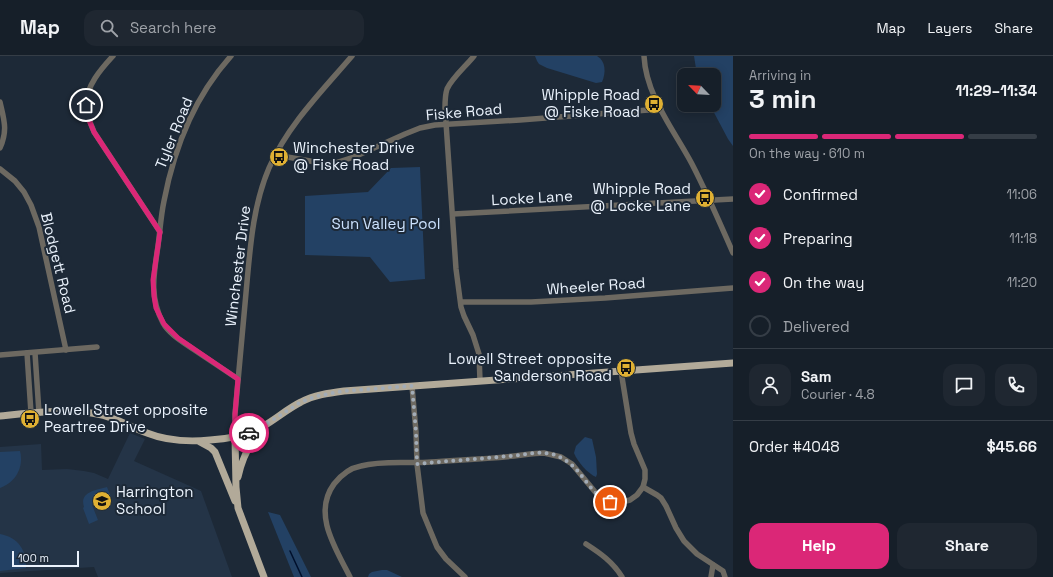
<!DOCTYPE html>
<meta charset="utf-8">
<style>
body{margin:0;font-family:"Space Grotesk",sans-serif;background:#1f2731;color:#f1f3f6;height:100vh;display:flex;flex-direction:column;font-size:15px;white-space:nowrap}
*{box-sizing:border-box;margin:0}
p{font-size:13px;color:#9ea2a8}
.icon{flex:none;width:22px;height:22px;fill:none;stroke:currentColor;stroke-width:2;stroke-linecap:round;stroke-linejoin:round}
.map{position:relative;flex:1;overflow:hidden}
.sheet{display:flex;flex-direction:column;background:#161f29;width:320px}
.sheet>*{flex:none}
.needle{width:26px;rotate:295deg}
.tools{position:absolute;left:677px;top:12px;display:grid;gap:8px}
.tools a{display:grid;place-items:center;width:44px;height:44px;border-radius:8px;background:#161f29;box-shadow:0 2px 10px #0003,0 0 0 1px #353d46;font-size:20px}
.scale{position:absolute;left:12px;bottom:10px;width:67px;box-sizing:border-box;padding-left:4px;border:2px solid #eaf2fc;border-top:0;font-size:11px;line-height:14px;white-space:nowrap;color:#eaf2fc;-webkit-text-stroke:3px #1d2937;paint-order:stroke}
.pin{position:absolute;display:grid;place-items:center;width:34px;height:34px;color:#fff;margin:-17px;border:2px solid #fff;border-radius:50%;box-shadow:0 1px 4px #0007}
.courier{position:absolute;display:grid;place-items:center;width:40px;height:40px;margin:-20px;border:3px solid #db2777;border-radius:50%;background:#fff;color:#222;box-shadow:0 1px 5px #0007}
.headline em{font-style:normal;font-weight:800}
.headline div{display:flex;flex-direction:column-reverse}
.headline{display:flex;align-items:center;justify-content:space-between;height:68px;padding:0 16px}
h1{font-size:26px;font-weight:800;line-height:30px}
.bar{display:grid;grid-template-columns:repeat(4,1fr);gap:6px 4px;align-content:center;height:48px;padding:0 16px}
.bar i{height:5px;border-radius:3px;background:#353d46}
.bar .on{background:#db2777}
.bar p{grid-column:span 4}
.line{display:flex;align-items:center;gap:10px;padding:0 16px;border-top:1px solid #353d46}
.line div{flex:1}
.round{display:grid;place-items:center;flex:none;width:42px;height:42px;border-radius:12px;background:#1f2731}
ol{padding:0 16px;list-style:none}
li{display:flex;align-items:center;gap:12px;height:44px}
li p{margin-inline-start:auto}
li .icon{padding:4px;border-radius:50%;background:#db2777;color:#fff;stroke-width:4}
li:last-child{color:#9ea2a8}
li i{width:22px;height:22px;border:2px solid #353d46;border-radius:50%}
.action{display:flex;gap:8px;margin-top:auto;padding:8px 16px}
.action a{flex:1;height:46px;border-radius:12px;background:#db2777;color:#fff;font-size:16px;font-weight:800;line-height:46px;text-align:center}
.action a+a{background:#1f2731;color:#f1f3f6}
header{display:flex;align-items:center;gap:24px;box-sizing:border-box;height:56px;padding:0 20px;background:#161f29;border-bottom:1px solid #353d46}
header strong{font-size:19px}
nav{display:flex;gap:22px;margin-inline-start:auto;font-size:14px}
.search{width:280px;height:36px;background:#1f2731;display:flex;align-items:center;gap:10px;box-sizing:border-box;padding:0 14px;border-radius:12px;color:#9ea2a8;font-size:15px}
main{display:flex;flex:1;min-height:0}
.map>svg:first-child{display:block}
</style>
<header>
<strong>Map</strong>
<div class="search"><svg class="icon" aria-label="search" viewBox="0 0 24 24"><circle cx="10" cy="10" r="6"/><path d="M15 15l6 6"/></svg>Search here</div>
<nav><a>Map</a><a>Layers</a><a>Share</a></nav>
</header>
<main>
<div class="map">
<svg width="733" height="521" viewBox="0 0 733 521">
<rect width="100%" height="100%" fill="#1d2937"/>
<polygon fill="#243447" points="130,377 145,383 134,405 201,435 232,521 98,521 94,511 0,517 0,391 41,388 42,414 67,413 84,415 94,417 108,423"/>
<g fill="#234164">
<path d="M535,0H597C606,5 606,17 602,26L596,27L547,12L539,8L537,5Z"/>
<polygon points="694,0 733,0 733,90 728,83 710,49 714,49 714,19 697,19"/>
<polygon points="420,111 425,223 390,226 370,201 305,199 305,140 368,136 391,112"/>
<path d="M585,381L592,383L596,401L597,418L596,421C588,418 577,405 574,397L576,390Z"/>
<path d="M20,395C24,411 16,426 0,432V396Z"/>
<path d="M107,431L111,441L92,449L98,464L89,468L83,452L84,451C79,436 96,434 107,431Z"/>
<polygon points="268,456 280,459 311,521 294,521"/>
<path d="M0,478C18,481 27,495 26,512L0,515Z"/>
<polygon points="382,514 387,514 402,521 368,521 369,518 372,516"/>
</g>
<g fill="none" stroke-linecap="round" stroke-linejoin="round">
<polyline stroke="#00102c" stroke-width="1.5" points="290,495 302,521"/>
<g stroke="#6d6961" stroke-width="5.5">
<path d="M113,0C101,13 86,30 86,49C86,59 91,68 94,76L160,176"/>
<path d="M231,0C195,40 174,93 164,145C161,159 160,175 158,190C154,217 149,241 163,267C169,278 183,286 193,293C208,303 223,313 238,323"/>
<path d="M474,0C466,10 452,22 447,33C445,39 445,46 445,52L456,213L461,251L464,260L473,279L479,298L480,325"/>
<path d="M644,0C646,40 674,74 692,108C707,137 720,167 733,197"/>
<path d="M0,46C4,64 8,74 0,92"/>
<polyline points="276,99 310,105 326,108 335,107 354,101 405,78 420,72 435,69 520,64 661,53"/>
<polyline points="0,113 15,125 24,136 31,149 39,171 66,294"/>
<polyline points="453,158 733,143"/>
<polyline points="461,246 531,246 605,242 733,232"/>
<polyline points="27,297 31,357"/>
<polyline points="35,297 39,357"/>
<polyline points="0,299 97,291"/>
<polyline points="412,330 416,376 417,408 423,457 437,491 446,503 465,521"/>
<path d="M235,381V358C239,318 242,277 246,237C250,195 252,152 269,112C288,69 322,35 352,0"/>
<polyline points="643,431 657,439 661,442 666,450 676,472 684,485 697,498 723,515 725,521"/>
<path d="M586,488C600,497 613,506 622,521"/>
<path d="M350,521C336,493 312,458 334,428C341,419 350,412 361,410C384,404 409,408 431,406C459,404 486,403 514,400C524,399 534,397 544,397L561,401L572,408L596,437L607,444L615,446H622L630,444L637,439L643,431L645,423V414L634,388L631,377L621,315"/>
<polyline points="711,521 713,509"/>
</g>
<g stroke="#b2aa99" stroke-width="7">
<path d="M0,360C29,357 68,352 97,358C115,361 130,371 147,377C167,385 189,386 210,384C227,383 247,380 262,371C276,363 287,353 301,346C314,339 329,337 344,335L733,307"/>
<polyline points="235,381 236,431 238,452 264,521"/>
<polyline points="200,386 211,392 215,396 235,445"/>
<path d="M238,421C242,403 250,385 264,372"/>
</g>
</g>
<g fill="none" stroke-linecap="round" stroke-linejoin="round">
<path stroke="#a2acb7" stroke-width="4" stroke-dasharray="0 7.2" d="M249,377L263,370L301,346L317,340L344,335L412,330L416,376L417,408C447,405 478,403 509,400C520,400 532,396 543,397C550,397 557,399 563,403C583,413 589,439 610,446"/>
<polyline stroke="#db2777" stroke-width="5" points="86,49 89,64 94,76 160,176 153,224 154,240 156,252 164,268 178,282 238,323 235,358 235,381 249,377"/>
</g>
<defs>
<g id="bus-disc" transform="scale(1)"><circle r="9.5" fill="#dfb033" stroke="#1d2937"/><path d="M-5-6H5V4H4V6H2V4H-2V6H-4V4H-5ZM-3.5-4V0h7V-4ZM-3.5 1.2v1.5H-2V1.2ZM2 1.2v1.5H3.5V1.2Z" fill="#111"/></g>
<g id="school-disc" transform="scale(1)"><circle r="9.5" fill="#dfb033" stroke="#1d2937"/><path d="M0-5L7-2L0 1L-7-2ZM-4 1L0 2.5L4 1V4Q0 6-4 4Z" fill="#111"/></g>
</defs>
<g fill-rule="evenodd">
<use href="#bus-disc" x="654" y="48"/>
<use href="#bus-disc" x="279" y="101"/>
<use href="#bus-disc" x="705" y="142"/>
<use href="#bus-disc" x="626" y="312"/>
<use href="#bus-disc" x="30" y="363"/>
<use href="#school-disc" x="102" y="445"/>
</g>
<g text-anchor="middle" stroke-width="4" stroke-linejoin="round" paint-order="stroke">
<g font-size="15" fill="#eaf2fc" stroke="#1d2937" text-anchor="end">
<text x="640" y="44">Whipple Road<tspan x="640" dy="17">@ Fiske Road</tspan></text>
<text x="293" y="97" text-anchor="start">Winchester Drive<tspan x="293" dy="17">@ Fiske Road</tspan></text>
<text x="691" y="138">Whipple Road<tspan x="691" dy="17">@ Locke Lane</tspan></text>
<text x="612" y="308">Lowell Street opposite<tspan x="612" dy="17">Sanderson Road</tspan></text>
<text x="44" y="359" text-anchor="start">Lowell Street opposite<tspan x="44" dy="17">Peartree Drive</tspan></text>
<text x="116" y="441" text-anchor="start">Harrington<tspan x="116" dy="17">School</tspan></text>
</g>
<g font-size="15" fill="#eaf2fc" stroke="#1d2937">
<text transform="translate(464 56) rotate(-5)" y="5">Fiske Road</text>
<text transform="translate(174 77) rotate(-68)" y="5">Tyler Road</text>
<text transform="translate(532 142) rotate(-3)" y="5">Locke Lane</text>
<text transform="translate(58 207) rotate(76)" y="5">Blodgett Road</text>
<text transform="translate(238 210) rotate(-83)" y="5">Winchester Drive</text>
<text transform="translate(596 230) rotate(-4)" y="5">Wheeler Road</text>
</g>
<g font-size="15" fill="#cce2fe" stroke="#1d2937">
<text x="386" y="173">Sun Valley Pool</text>
</g>
</g>
</svg>
<div class="tools">
<a><svg class="needle" viewBox="-14 -14 28 28"><path d="M0-13l5 13h-10z" fill="#e53935"/><path d="M0 13l5-13h-10z" fill="#9ea2a8"/></svg></a>
</div>
<div class="scale">100 m</div>
<div class="pin" style="left:610px;top:446px;background:#ea580c"><svg class="icon" aria-label="bag" viewBox="0 0 24 24"><path d="M5 8h14l-1 12H6zM9 8a3 3 0 0 1 6 0"/></svg></div>
<div class="pin" style="left:86px;top:49px;background:#1f2937"><svg class="icon" aria-label="home" viewBox="0 0 24 24"><path d="M3 11l9-7 9 7M6 9v11h12V9"/></svg></div>
<div class="courier" style="left:249px;top:377px"><svg class="icon" aria-label="car" viewBox="0 0 24 24"><path d="M5 17H2v-5l4-1 3-4h7l3 4 3 1v5h-3M9 17h6M6 11h13"/><circle cx="7" cy="17" r="2"/><circle cx="17" cy="17" r="2"/></svg></div>
</div>
<section class="sheet">
<div class="headline"><div><h1>3 min</h1><p>Arriving in</p></div><em>11:29–11:34</em></div>
<div class="bar"><i class="on"></i><i class="on"></i><i class="on"></i><i></i><p>On the way · 610 m</p></div>
<ol>
<li><svg class="icon" aria-label="check" viewBox="0 0 24 24"><path d="M5 12l5 5 9-10"/></svg>Confirmed<p>11:06</p></li>
<li><svg class="icon" aria-label="check" viewBox="0 0 24 24"><path d="M5 12l5 5 9-10"/></svg>Preparing<p>11:18</p></li>
<li><svg class="icon" aria-label="check" viewBox="0 0 24 24"><path d="M5 12l5 5 9-10"/></svg>On the way<p>11:20</p></li>
<li><i></i>Delivered</li>
</ol>
<div class="line" style="height:72px"><a class="round"><svg class="icon" aria-label="person" viewBox="0 0 24 24"><circle cx="12" cy="8" r="4"/><path d="M4 21q1-7 8-7t8 7"/></svg></a><div><b>Sam</b><p>Courier · 4.8</p></div><a class="round"><svg class="icon" aria-label="chat" viewBox="0 0 24 24"><path d="M4 5h16v11H9l-5 4z"/></svg></a><a class="round"><svg class="icon" aria-label="phone" viewBox="0 0 24 24"><path d="M5 4h4l2 5-3 2q2 4 5 5l2-3 5 2v4C11 20 4 13 5 4z"/></svg></a></div>
<div class="line" style="height:52px"><div>Order #4048</div><b>$45.66</b></div>
<div class="action"><a>Help</a><a>Share</a></div>
</section>
</main>
